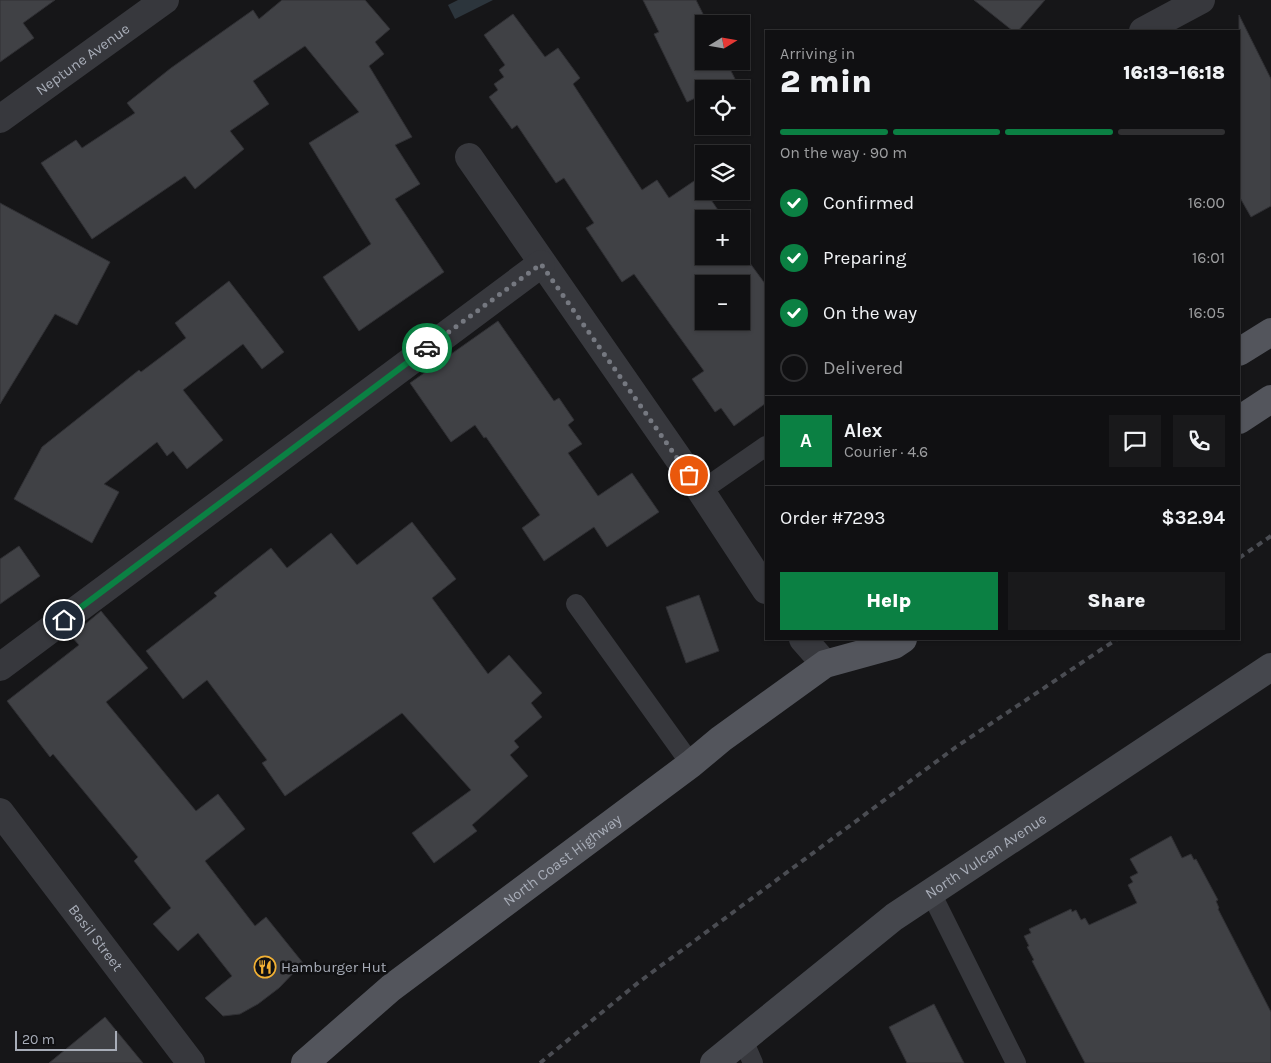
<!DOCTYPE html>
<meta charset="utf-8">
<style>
body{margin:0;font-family:Karla,sans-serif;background:#19191b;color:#f1f3f6;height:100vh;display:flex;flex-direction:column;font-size:19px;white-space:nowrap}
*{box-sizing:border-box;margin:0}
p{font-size:16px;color:#9c9d9f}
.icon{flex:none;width:28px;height:28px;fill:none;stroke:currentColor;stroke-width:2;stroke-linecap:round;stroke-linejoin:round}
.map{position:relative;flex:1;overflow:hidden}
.drawer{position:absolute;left:765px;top:30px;width:475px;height:610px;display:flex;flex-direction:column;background:#101012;border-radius:0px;box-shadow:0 1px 4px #0004,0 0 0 1px #303032}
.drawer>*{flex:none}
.needle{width:32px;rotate:79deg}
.controls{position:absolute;left:695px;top:15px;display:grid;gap:10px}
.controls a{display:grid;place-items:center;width:55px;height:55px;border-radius:0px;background:#101012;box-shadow:0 1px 4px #0004,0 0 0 1px #303032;font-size:25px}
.scale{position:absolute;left:15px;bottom:12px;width:102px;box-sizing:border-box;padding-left:5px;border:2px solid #a8adb8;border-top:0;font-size:14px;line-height:18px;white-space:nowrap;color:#a8adb8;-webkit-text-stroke:4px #111113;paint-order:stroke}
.pin{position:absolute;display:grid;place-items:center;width:42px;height:42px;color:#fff;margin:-21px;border:2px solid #fff;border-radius:50%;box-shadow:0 1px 5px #0007}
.courier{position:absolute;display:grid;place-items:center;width:50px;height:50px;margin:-25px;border:4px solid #0b8043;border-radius:50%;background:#fff;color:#222;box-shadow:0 1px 6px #0007}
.summary em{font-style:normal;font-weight:800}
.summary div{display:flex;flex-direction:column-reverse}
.summary{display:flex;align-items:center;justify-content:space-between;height:85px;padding:0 15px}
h1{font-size:32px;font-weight:800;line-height:38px}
.bar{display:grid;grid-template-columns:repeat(4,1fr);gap:8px 5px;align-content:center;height:60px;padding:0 15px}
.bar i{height:6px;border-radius:4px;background:#303032}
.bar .active{background:#0b8043}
.bar p{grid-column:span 4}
.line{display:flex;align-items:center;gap:12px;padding:0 15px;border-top:1px solid #303032}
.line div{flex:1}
.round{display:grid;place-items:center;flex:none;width:52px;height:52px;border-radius:0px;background:#19191b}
ol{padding:0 15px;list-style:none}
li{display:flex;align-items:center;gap:15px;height:55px}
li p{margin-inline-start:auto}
li .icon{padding:5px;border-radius:50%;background:#0b8043;color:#fff;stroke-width:4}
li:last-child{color:#9c9d9f}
li i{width:28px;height:28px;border:2px solid #303032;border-radius:50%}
.primary-button{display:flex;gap:10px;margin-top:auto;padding:10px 15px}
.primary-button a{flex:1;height:58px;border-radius:0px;background:#0b8043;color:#fff;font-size:20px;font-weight:800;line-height:58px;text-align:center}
.primary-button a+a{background:#19191b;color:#f1f3f6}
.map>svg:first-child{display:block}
</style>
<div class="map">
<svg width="1271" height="1063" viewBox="0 0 1271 1063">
<rect width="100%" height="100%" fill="#161618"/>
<polygon fill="#2c353c" points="458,0 493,0 455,19 448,5"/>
<g fill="#404145" stroke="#303034" fill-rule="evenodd">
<polygon points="0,0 55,0 23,23 34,38 0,62"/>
<polygon points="282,0 365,0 390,29 375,42 384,54 369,66 412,137 395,145 420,184 395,199 444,272 359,331 323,277 371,244 309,143 359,112 305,46 253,81 269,104 230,131 244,149 195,189 185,176 92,239 41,163 76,140 82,148 135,113 127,103 171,68 253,10 259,19"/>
<polygon points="643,0 696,0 708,24 704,24 704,61 726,61 735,79 714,89 704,89 704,94 687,102 654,34 659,32"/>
<polygon points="974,0 1045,0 1018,31 1013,31"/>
<path d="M513,14L545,57L558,48L580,78L573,84L642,190L657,180L669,198L697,179L724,219H704V256H741V251L766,285V403L734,426L721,408L715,412L692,379L704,371L634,274L622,282L586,228L594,223L564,178L556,183L517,125L512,129L489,97L498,90L494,84L504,77L499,70L505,65L484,35ZM704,284H741V321H704Z"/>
<polygon points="1239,15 1271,79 1271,206 1251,217 1239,196"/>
<polygon points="0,203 110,262 77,325 55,314 0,404"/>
<polygon points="229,281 284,352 262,369 243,344 183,390 223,440 187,469 173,451 167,456 157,442 104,484 119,492 92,543 14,499 42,447 139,370 141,372 186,338 175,323"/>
<polygon points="498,321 554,401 559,398 574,420 568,425 582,444 568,453 598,496 632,473 659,512 607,547 594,527 544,561 522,528 540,515 486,437 484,438 475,425 451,442 410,383"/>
<polygon points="412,522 456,579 432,598 488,674 509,655 542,693 531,703 542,717 514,741 519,747 510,755 528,776 472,825 477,831 434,863 412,833 471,790 402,713 285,796 262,763 267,760 207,680 183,699 146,651 217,596 214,593 271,548 287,568 331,533 357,565"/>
<polygon points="19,546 40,576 0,604 0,559"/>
<polygon points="699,595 719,651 686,663 666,607"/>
<polygon points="101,611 148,668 106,702 196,811 218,794 245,829 205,861 255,926 266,917 303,963 279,988 258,1004 240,1014 223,1016 205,998 232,976 198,933 178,951 153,924 171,908 134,861 138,857 53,754 50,757 7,701 79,645 71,636"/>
<polygon points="1171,836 1182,858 1191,854 1194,860 1196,859 1218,900 1216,901 1219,908 1218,909 1271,1012 1271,1063 1085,1063 1032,961 1034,960 1027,947 1029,946 1024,936 1031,933 1029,929 1071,909 1072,912 1076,910 1081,920 1085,918 1089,925 1137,903 1128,885 1133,882 1130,877 1138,873 1130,859"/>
<polygon points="934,1004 964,1063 907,1063 889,1027"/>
<polygon points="105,1017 143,1063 49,1063"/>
</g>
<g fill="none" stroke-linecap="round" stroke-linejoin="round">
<g stroke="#37383d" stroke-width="20">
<polyline points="701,491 766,446"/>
<polyline points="576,604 691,764"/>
<polyline points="931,893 1016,1063"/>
<polyline points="743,1040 753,1063"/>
</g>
<g stroke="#37383d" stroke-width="28">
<polyline points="1143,31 1201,0"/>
<polyline points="469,157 701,491 766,590"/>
<polyline points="803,639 825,664"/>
<polyline points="0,667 541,264"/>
<path id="s1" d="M0,812L191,1063"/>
</g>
<path stroke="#37383d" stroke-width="28" id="s2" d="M0,119L165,0"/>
<path stroke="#45474d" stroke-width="28" id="s3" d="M714,1063L894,917L1271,667"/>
<g stroke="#53555c" stroke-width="28">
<polyline points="1239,352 1271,332"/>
<polyline points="1239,420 1271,399"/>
<path id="s4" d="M305,1063L391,988L691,764L721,739L825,664L894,645L903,639"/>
</g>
<g stroke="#4a4c52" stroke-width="4" stroke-dasharray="6 5" stroke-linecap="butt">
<polyline points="1239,558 1271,536"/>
<polyline points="540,1063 639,982 956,747 1117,639"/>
</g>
</g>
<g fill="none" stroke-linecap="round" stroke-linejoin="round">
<polyline stroke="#757880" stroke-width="5" stroke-dasharray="0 9" points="427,348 541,264 689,475"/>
<polyline stroke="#0b8043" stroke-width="6" points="64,620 427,348"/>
</g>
<defs>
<g id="restaurant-ring" transform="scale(1.125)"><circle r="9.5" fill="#111113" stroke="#f2b134" stroke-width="1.5"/><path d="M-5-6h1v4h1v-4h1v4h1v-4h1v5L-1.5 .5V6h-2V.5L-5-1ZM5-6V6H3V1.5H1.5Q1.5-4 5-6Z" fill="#f2b134"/></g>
</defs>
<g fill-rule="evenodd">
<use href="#restaurant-ring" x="265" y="967"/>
</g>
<g text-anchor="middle" stroke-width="5" stroke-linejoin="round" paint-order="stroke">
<g font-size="15" fill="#a8adb8" stroke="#111113">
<text dy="5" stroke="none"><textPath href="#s2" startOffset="102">Neptune Avenue</textPath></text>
<text dy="5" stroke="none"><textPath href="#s3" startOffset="342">North Vulcan Avenue</textPath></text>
<text dy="5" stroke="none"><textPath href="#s4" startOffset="328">North Coast Highway</textPath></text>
<text dy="5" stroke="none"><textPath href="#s1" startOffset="158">Basil Street</textPath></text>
</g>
<g font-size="15" fill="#a8adb8" stroke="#111113" text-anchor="start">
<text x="281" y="972">Hamburger Hut</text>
</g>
</g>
</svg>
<div class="controls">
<a><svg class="needle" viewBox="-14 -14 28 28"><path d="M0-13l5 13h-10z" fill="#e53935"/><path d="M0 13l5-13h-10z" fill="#9c9d9f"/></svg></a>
<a><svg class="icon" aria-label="locate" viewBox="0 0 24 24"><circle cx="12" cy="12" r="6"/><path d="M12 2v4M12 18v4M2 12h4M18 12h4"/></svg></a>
<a><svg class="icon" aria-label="layers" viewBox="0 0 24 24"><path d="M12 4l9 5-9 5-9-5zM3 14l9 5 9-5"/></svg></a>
<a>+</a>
<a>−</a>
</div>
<div class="scale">20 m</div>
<div class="pin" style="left:689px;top:475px;background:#ea580c"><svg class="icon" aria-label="bag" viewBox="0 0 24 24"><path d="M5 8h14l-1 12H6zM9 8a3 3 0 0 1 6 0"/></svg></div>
<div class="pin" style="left:64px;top:620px;background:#1f2937"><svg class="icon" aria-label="home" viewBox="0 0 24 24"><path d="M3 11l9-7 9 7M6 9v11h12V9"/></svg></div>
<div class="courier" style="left:427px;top:348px"><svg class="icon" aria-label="car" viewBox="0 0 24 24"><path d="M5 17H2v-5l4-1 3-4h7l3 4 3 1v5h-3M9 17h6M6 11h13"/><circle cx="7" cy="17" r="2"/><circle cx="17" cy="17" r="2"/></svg></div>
<section class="drawer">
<div class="summary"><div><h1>2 min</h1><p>Arriving in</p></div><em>16:13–16:18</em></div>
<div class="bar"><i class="active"></i><i class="active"></i><i class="active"></i><i></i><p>On the way · 90 m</p></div>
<ol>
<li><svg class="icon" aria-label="check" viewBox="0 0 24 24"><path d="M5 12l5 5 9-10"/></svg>Confirmed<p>16:00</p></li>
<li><svg class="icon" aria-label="check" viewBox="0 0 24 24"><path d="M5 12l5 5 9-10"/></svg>Preparing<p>16:01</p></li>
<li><svg class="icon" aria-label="check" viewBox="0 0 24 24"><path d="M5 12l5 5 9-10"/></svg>On the way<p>16:05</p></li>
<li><i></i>Delivered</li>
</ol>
<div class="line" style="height:90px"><b class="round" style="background:#0b8043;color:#fff">A</b><div><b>Alex</b><p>Courier · 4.6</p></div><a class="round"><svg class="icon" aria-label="chat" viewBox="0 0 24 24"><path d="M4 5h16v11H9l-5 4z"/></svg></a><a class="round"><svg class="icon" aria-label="phone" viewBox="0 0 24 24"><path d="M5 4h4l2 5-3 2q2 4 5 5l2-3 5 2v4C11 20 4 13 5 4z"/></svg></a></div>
<div class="line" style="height:65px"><div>Order #7293</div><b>$32.94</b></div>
<div class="primary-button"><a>Help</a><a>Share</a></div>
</section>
</div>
